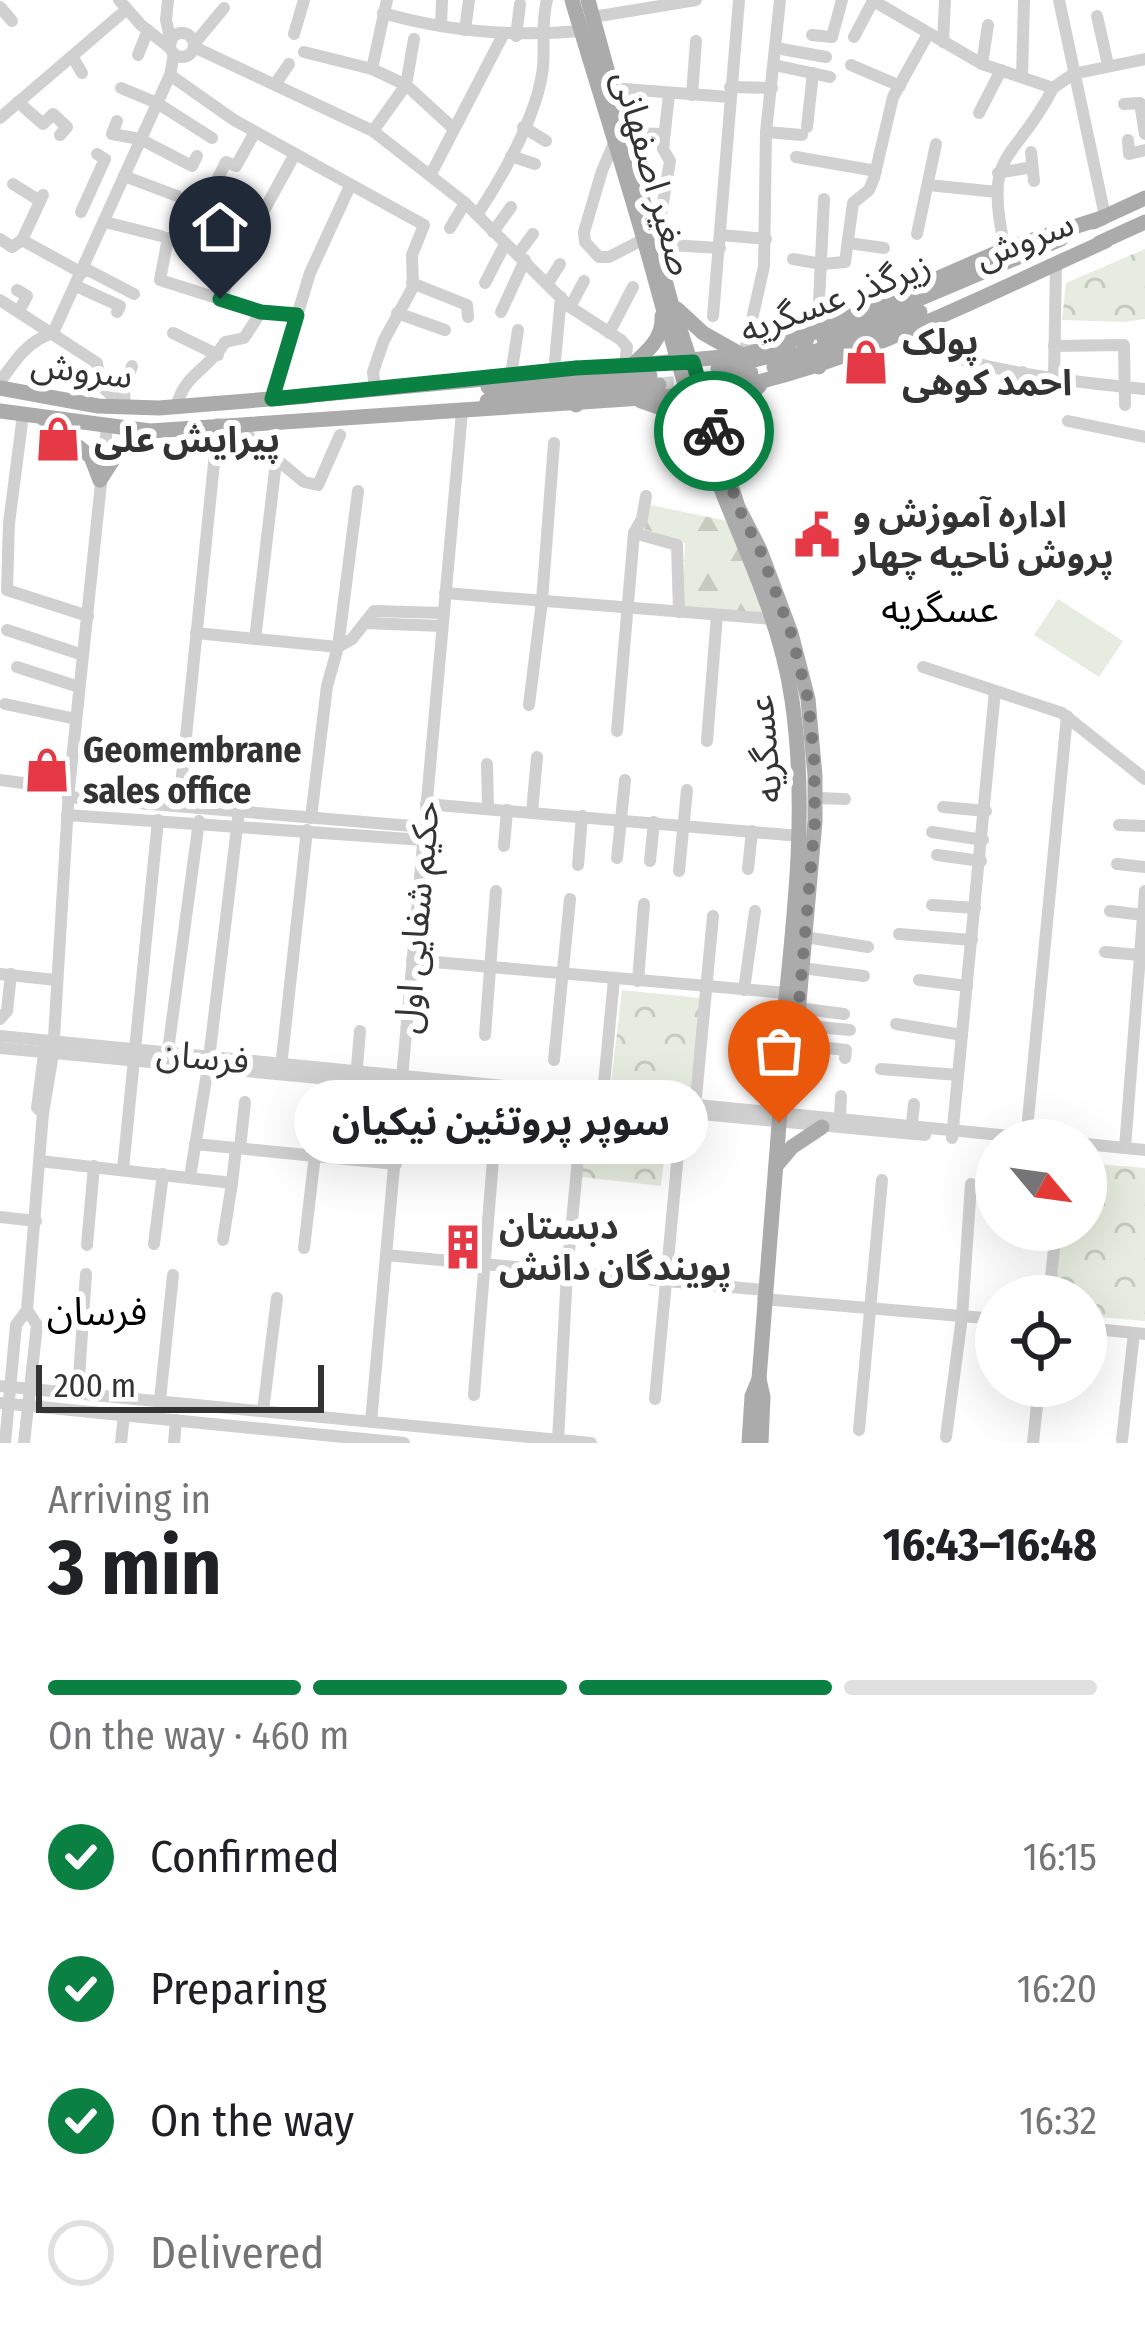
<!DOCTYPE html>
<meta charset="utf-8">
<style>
body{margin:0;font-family:"Fira Sans Condensed","Noto Sans Arabic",sans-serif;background:#f2f2f2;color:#202124;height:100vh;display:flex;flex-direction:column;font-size:45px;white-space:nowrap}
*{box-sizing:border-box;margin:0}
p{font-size:39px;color:#757577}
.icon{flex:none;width:66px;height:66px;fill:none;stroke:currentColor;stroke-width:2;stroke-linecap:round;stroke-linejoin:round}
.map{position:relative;height:1443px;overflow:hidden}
.details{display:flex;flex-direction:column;background:#fff;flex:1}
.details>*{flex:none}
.needle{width:78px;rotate:119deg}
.buttons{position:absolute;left:975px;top:1119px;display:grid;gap:24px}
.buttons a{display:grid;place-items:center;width:132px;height:132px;border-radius:50%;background:#fff;box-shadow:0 12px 48px #0002;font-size:60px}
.scale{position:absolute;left:36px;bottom:30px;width:288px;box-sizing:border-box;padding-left:12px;border:6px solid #333;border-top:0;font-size:33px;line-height:42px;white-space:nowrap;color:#333;-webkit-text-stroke:9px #fff;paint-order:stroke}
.pin{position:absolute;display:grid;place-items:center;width:102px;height:102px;color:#fff;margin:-123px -51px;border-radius:50% 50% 50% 0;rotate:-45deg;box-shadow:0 0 12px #0007}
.pin .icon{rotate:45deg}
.courier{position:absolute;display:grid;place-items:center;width:120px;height:120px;margin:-60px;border:9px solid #0b8043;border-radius:50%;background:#fff;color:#222;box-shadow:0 3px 15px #0007}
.bubble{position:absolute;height:84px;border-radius:42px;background:#fff;box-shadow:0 12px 48px #0002;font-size:39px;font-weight:700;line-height:84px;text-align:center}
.summary em{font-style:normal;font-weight:700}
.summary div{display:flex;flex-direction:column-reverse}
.summary{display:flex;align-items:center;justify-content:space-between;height:204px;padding:0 48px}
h1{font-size:78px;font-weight:700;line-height:90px}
.bar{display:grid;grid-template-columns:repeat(4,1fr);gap:18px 12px;align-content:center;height:144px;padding:0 48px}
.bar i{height:15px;border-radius:9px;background:#e0e0e0}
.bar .current{background:#0b8043}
.bar p{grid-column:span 4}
ol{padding:0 48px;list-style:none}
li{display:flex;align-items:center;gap:36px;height:132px}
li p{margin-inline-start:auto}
li .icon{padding:12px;border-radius:50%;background:#0b8043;color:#fff;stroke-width:4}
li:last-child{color:#757577}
li i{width:66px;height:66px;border:6px solid #e0e0e0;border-radius:50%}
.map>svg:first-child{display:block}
</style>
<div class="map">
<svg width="1145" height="1443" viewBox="0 0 1145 1443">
<defs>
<pattern id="forest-firs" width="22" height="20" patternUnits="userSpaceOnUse" patternTransform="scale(3)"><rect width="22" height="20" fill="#e6ecdf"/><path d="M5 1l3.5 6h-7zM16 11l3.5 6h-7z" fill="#c6cbc0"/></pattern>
<pattern id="park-crowns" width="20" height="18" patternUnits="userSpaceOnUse" patternTransform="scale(3)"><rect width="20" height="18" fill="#e6ecdf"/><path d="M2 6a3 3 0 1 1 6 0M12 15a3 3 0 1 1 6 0" fill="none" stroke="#c6cbc0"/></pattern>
</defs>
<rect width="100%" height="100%" fill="#fff"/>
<polygon fill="url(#forest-firs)" points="651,505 727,521 765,613 683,608 685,543 644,529"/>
<g fill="url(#park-crowns)">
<polygon points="1145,249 1145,319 1125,322 1062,320 1066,283"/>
<polygon points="622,990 701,998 690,1093 611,1084"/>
<polygon points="589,1115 668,1124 661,1186 582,1177"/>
<polygon points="1086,1163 1145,1168 1145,1321 1086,1316 1086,1296 1053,1296 1060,1230 1086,1230"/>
</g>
<polygon fill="#e6ecdf" points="1058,599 1123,641 1099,677 1034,635"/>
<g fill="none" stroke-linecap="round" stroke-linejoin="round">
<polyline stroke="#d6d6d6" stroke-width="15" stroke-dasharray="15 8" stroke-linecap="butt" points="659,385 718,380"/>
<g stroke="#d0d0d0" stroke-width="12">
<polyline points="119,0 141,25 170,48"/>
<polyline points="168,0 166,20 171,42"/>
<polyline points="872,0 982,64 1053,88 1073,74 1145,59"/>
<polyline points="1059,0 1105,216"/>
<polyline points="0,7 12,21"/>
<path d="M383,13C449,32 513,37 581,31"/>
<polyline points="1097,16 1108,65"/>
<polyline points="593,17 696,0"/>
<polyline points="441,26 442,0"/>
<polyline points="465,30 469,0"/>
<circle cx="182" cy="45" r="12"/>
<polyline points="294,34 304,0"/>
<polyline points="812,35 832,37 842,0"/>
<polyline points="516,36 520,4"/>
<polyline points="854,37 873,1"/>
<polyline points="943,42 945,0"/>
<polyline points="194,44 224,8"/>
<polyline points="194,47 373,131 465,203 570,307 621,340 627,347 625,367"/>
<polyline points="776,48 826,57"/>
<polyline points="304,52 372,69 406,85 453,128"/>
<polyline points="138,55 148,30"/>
<polyline points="72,56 82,73"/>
<polyline points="982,64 988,25"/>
<polyline points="774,65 830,77"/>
<polyline points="851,65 900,86"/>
<polyline points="372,69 387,0"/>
<polyline points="170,75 234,120 424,225 412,255 413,287 384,340 373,372 375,388"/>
<polyline points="1022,77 1024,0"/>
<polyline points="276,83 289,64"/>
<polyline points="730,87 772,88"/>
<polyline points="121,88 157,103 212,138"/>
<polyline points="612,88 729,97"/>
<polyline points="692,95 696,41"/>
<polyline points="18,102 43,124 53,114 67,127 60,135"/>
<polyline points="1124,104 1140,103 1145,134"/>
<polyline points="979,113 1001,70"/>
<polyline points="0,118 127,9"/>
<polyline points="117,121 112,134 140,139 192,166 197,156"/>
<polyline points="523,127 546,141"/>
<polyline points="807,127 813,73"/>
<polyline points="373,131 406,85 414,39"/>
<polyline points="766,132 802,135"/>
<polyline points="629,133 664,134"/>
<polyline points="1128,140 1129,154 1145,150"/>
<polyline points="614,143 602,171 584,232 585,242 599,257 609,257 644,239"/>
<polyline points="1031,152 1034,181"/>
<polyline points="511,156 535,164"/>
<polyline points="796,157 876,171"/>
<polyline points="998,173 1032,167"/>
<polyline points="431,174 503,35"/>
<polyline points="124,176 177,196"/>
<polyline points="13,184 40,201"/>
<polyline points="215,184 226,162 236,166 255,132"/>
<polyline points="928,185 997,192"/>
<polyline points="824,199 819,301 825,327"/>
<polyline points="81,212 105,159 97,154"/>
<path d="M477,215C503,176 538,114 543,67C545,44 541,22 547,0"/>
<polyline points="105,222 161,236"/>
<polyline points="257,223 295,154"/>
<polyline points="652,227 661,214 670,161 663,149 669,94"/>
<polyline points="450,228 465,203"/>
<polyline points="493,232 511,207"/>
<polyline points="917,234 936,144"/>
<polyline points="720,235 766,239"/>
<polyline points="168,238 160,280 261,312 297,315"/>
<polyline points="0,239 12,247 22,240 82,273"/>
<polyline points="22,240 43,195"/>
<polyline points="849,243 884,248"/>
<polyline points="670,245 720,248"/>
<path d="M1005,249C982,147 1015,164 1053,88"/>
<polyline points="518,254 533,234"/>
<polyline points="793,259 822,264 845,262 853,203 869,190 874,178 893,97 928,34"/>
<polyline points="84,268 134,294"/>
<polyline points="412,283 467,305 468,317"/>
<polyline points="485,283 505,244"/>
<polyline points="548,283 560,264"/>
<polyline points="76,286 120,306 117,312"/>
<polyline points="17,290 27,296 19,311"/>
<polyline points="221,299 239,252"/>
<polyline points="0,300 97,363 100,385 125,407"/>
<polyline points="570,307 584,281"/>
<polyline points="501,312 525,260"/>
<polyline points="397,313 445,330"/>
<polyline points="713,316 739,0"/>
<path d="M904,330C941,370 1088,383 1145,389"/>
<polyline points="53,333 170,75 174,54"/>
<polyline points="173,333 218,355"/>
<polyline points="609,333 633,287"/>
<polyline points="1054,346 1124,345 1125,405"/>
<polyline points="744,355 764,266 766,132 780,0"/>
<polyline points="555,361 561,297"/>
<polyline points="511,375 518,330"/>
<polyline points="1054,378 1056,263"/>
<path d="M0,382C15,361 27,341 53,333"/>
<polyline points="1019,391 1023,372"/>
<polyline points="272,399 310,273 350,186"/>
<polyline points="125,407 124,391 132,366"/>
<path d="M176,407C186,371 208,371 225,342L244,338L261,312"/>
<polyline points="23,415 9,523 7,590 88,616"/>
<polyline points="1068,421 1145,437"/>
<polyline points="234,424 304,482 318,485 340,435"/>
<polyline points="634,533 677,545 679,612"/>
<polyline points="445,593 773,619"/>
<polyline points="365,623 442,626"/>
<polyline points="7,630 83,655"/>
<polyline points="196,633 338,647 352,639 374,611 444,613"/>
<polyline points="255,639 276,462"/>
<polyline points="17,667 79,687"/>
<polyline points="923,667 1062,713 1145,779"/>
<polyline points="5,704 76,719"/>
<polyline points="529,705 542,601 554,443"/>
<polyline points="617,731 634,533 642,519 646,496"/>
<polyline points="707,741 717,615"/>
<polyline points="487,764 488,809"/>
<polyline points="0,780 69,789"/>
<polyline points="68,797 424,827"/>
<polyline points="816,798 845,799"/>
<polyline points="426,804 800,836"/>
<polyline points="179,805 218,424"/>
<polyline points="943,807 986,811"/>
<polyline points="532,812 537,757"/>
<polyline points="67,815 423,840"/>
<polyline points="311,818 327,686 338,647 358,491"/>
<polyline points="1119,825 1145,826"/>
<polyline points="932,832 983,840"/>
<polyline points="504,846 507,810"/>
<polyline points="937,855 981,861"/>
<polyline points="617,858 625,780"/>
<polyline points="650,861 654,822"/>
<polyline points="1117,864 1145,867"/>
<polyline points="578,865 582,816"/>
<polyline points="748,869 752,831"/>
<polyline points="679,871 687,790"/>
<polyline points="932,905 975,908"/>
<polyline points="1110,911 1143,915"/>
<polyline points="899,934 972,940"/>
<polyline points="805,937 868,947"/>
<polyline points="1105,952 1140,955"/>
<polyline points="412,960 786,993"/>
<polyline points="802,968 864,976"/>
<polyline points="0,974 56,980"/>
<polyline points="919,980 967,986"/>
<polyline points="638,981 644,904"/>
<polyline points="744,990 755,911"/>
<polyline points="798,1008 844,1014"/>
<polyline points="0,1019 7,1011 11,974"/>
<polyline points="896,1024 962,1035"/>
<polyline points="797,1025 850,1030"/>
<polyline points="485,1035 496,891"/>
<polyline points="0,1036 1051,1140"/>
<polyline points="794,1044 846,1050 845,1058"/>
<polyline points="0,1048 925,1135"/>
<polyline points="167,1058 199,821"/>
<polyline points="554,1060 570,899"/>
<polyline points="281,1067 307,830"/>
<polyline points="881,1069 958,1075"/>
<polyline points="356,1078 360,1031"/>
<polyline points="602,1105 614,979"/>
<polyline points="695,1108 713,916"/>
<polyline points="43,1113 37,1108 45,1046"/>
<polyline points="840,1119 841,1096"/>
<polyline points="911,1133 914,1104"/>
<polyline points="952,1138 995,691"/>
<polyline points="1026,1140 1067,716"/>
<polyline points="195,1144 396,1164"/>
<polyline points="1086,1144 1145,1150"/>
<polyline points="240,1148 245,1102"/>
<polyline points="1125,1148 1145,891"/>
<polyline points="40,1161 232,1183 236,1148"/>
<polyline points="123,1169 158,820"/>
<polyline points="190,1177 208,1067 239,811"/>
<polyline points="0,1217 36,1221"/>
<polyline points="223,1240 232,1183"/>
<polyline points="154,1244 163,1174"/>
<polyline points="87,1245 94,1166"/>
<polyline points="304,1248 324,1078"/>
<polyline points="386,1255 764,1290"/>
<polyline points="1049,1296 1056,1230"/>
<polyline points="763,1299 996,1319"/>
<polyline points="27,1310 43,1113 53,1054 69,789 107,426"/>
<polyline points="1086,1328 1145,1334"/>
<polyline points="0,1386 591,1443"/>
<polyline points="78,1392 86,1274"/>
<polyline points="474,1395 494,1147"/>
<polyline points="655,1399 682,1111"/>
<polyline points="160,1400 173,1275"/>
<polyline points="0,1403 404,1443"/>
<polyline points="263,1411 277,1298"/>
<polyline points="371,1422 462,412"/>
<polyline points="859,1430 882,1180"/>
<polyline points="946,1437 962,1317 971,1184"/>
<polyline points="558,1440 567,1273 584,1096"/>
<polyline points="1122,1440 1134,1333"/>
<polyline points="5,1443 16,1325 27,1310 37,1325 24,1443"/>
<polyline points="121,1443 124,1415"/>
<polyline points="174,1443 176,1420"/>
<polyline points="1033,1443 1039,1386"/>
</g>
<g stroke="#ababab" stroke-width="15">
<path d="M572,0C596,81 622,162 645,243C664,310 681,378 704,444C734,530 779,609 792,700C811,829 788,960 777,1089L780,1112L759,1379L752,1396L749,1443"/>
<polyline points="588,0 671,302 738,507 760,550 791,633 808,699 815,776 815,821 797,1025 788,1094 781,1109"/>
<polyline points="1093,222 1145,198"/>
<polyline points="1099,243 1145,222"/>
<polyline points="677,309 703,333 740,354"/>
<polyline points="824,339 1061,239"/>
<path d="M630,367C646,353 664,338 662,316"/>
<polyline points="774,367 920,312"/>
<polyline points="718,369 790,351"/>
<polyline points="718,380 751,373"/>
<polyline points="488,387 650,376"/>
<polyline points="0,388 98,406 159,408 308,396"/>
<polyline points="302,396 744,355 808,335 1005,249 1102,218"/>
<polyline points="487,401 659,385"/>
<polyline points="641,401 661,408 701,440"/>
<path d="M0,411L150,431L702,394C845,370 975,299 1106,241"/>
<polyline points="45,420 91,457 100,480"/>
<polyline points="732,462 730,418 760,385"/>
<polyline points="100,480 116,455 147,433"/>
<polyline points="776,1166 792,1147 822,1127"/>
<polyline points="759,1379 763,1397 761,1443"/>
</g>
<g stroke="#ababab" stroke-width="15">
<polyline points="808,335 803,352 809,362 819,367"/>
<polyline points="576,368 589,382 590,392 576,405"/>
</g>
</g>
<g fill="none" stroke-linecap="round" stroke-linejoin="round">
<polyline stroke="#7a7a7a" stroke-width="12" stroke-dasharray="0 21.6" points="714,431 738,507 760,550 791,633 808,699 814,756 815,821 797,1025 788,1094 779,1123"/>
<polyline stroke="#0b8043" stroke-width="15" points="220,299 261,312 297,315 272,399 576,368 693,362 714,431"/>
</g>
<defs>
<g id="shop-bare" transform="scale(3.6)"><path d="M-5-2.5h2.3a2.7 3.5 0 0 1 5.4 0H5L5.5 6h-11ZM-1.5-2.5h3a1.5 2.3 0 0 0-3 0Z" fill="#e63946" stroke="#fff" stroke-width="2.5" paint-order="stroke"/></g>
<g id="civic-bare" transform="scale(3.6)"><path d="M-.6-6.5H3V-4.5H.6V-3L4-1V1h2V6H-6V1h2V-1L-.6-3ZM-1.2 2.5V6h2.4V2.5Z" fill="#e63946" stroke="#fff" stroke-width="2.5" paint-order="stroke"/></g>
<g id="building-bare" transform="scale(3.6)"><path d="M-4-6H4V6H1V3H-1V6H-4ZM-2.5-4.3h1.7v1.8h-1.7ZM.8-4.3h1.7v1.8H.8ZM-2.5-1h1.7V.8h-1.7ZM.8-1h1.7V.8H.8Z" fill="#e63946" stroke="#fff" stroke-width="2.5" paint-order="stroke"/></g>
</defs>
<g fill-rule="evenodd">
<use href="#shop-bare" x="866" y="362"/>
<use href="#shop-bare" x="58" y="439"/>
<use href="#civic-bare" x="817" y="535"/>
<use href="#shop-bare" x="47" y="770"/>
<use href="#building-bare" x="463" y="1247"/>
</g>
<g text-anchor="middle" stroke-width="12" stroke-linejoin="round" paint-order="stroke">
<g font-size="36" fill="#333" stroke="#fff">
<text transform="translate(654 173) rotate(74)" y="13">صغیر اصفهانی</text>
<text transform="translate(1024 239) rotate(-21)" y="13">سروش</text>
<text transform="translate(835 297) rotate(-20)" y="13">زیرگذر عسگریه</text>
<text transform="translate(82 369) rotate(7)" y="13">سروش</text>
<text transform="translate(764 749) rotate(-95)" y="13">عسگریه</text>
<text transform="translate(416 917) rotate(-85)" y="13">حکیم شفایی اول</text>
<text transform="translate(203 1056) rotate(6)" y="13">فرسان</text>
</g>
<g font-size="36" font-weight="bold" fill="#333" stroke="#fff" text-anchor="start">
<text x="902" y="354">پولک<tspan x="902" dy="41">احمد کوهی</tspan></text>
<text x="94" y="452">پیرایش علی</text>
<text x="853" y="527">اداره آموزش و<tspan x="853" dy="41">پروش ناحیه چهار</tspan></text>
<text x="83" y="762">Geomembrane<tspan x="83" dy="41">sales office</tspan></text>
<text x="499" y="1239">دبستان<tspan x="499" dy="41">پویندگان دانش</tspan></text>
</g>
<g font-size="39" fill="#000" stroke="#fff">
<text x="940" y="622">عسگریه</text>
<text x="97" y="1325">فرسان</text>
</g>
</g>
</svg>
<div class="buttons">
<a><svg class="needle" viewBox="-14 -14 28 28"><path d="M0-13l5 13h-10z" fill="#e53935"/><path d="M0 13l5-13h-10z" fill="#757577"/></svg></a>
<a><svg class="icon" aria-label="locate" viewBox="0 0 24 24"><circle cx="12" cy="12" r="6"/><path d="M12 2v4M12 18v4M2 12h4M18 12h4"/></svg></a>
</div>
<div class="scale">200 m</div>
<div class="pin" style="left:779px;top:1123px;background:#ea580c"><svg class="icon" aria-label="bag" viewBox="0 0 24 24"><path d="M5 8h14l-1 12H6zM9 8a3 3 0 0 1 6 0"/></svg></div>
<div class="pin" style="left:220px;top:299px;background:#1f2937"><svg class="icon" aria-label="home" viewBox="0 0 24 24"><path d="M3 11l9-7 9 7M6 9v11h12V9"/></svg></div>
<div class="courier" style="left:714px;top:431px"><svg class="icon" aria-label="bike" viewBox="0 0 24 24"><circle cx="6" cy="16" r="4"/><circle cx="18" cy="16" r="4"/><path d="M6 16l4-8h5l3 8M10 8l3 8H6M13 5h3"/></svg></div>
<div class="bubble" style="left:294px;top:1080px;width:414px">سوپر پروتئین نیکیان</div>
</div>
<section class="details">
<div class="summary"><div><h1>3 min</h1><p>Arriving in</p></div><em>16:43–16:48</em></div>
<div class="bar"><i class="current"></i><i class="current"></i><i class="current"></i><i></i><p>On the way · 460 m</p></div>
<ol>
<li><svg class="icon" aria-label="check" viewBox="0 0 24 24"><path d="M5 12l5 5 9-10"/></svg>Confirmed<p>16:15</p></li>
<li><svg class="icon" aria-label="check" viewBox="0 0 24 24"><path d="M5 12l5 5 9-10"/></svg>Preparing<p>16:20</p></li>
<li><svg class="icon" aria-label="check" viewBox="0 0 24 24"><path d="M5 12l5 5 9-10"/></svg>On the way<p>16:32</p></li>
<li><i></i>Delivered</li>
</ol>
</section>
